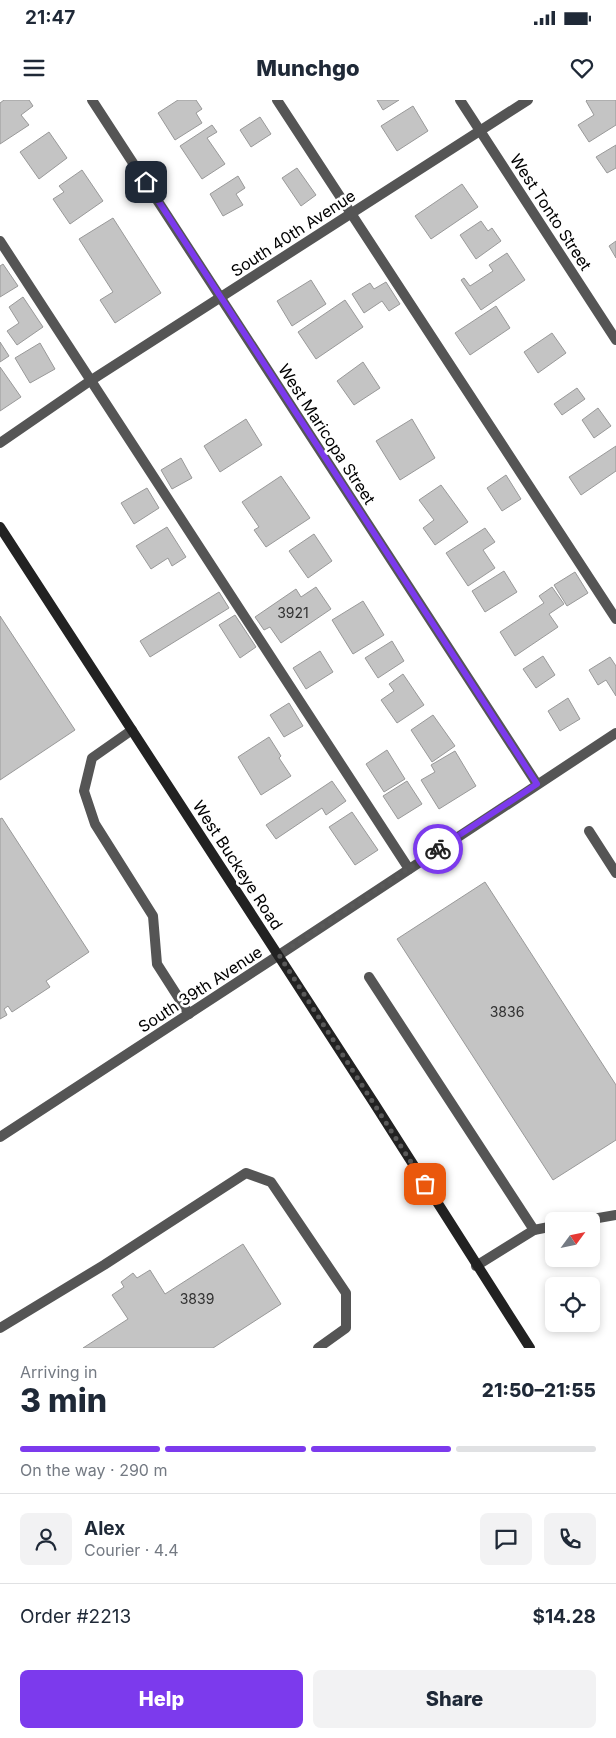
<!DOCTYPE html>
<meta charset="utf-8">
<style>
body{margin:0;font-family:Inter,sans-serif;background:#f2f2f3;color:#1f2937;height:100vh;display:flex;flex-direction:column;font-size:19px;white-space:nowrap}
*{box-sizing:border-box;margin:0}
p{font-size:16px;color:#747a83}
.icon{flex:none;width:28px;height:28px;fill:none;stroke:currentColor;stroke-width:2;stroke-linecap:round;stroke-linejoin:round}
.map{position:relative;height:1248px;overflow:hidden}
.side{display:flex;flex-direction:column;background:#fff;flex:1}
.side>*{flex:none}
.needle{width:32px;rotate:57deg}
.buttons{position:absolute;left:545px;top:1112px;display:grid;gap:10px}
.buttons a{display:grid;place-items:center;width:55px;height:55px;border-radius:8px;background:#fff;box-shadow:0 2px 8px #0003;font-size:25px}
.pin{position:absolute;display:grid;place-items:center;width:42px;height:42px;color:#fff;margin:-21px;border-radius:10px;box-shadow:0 2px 8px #0006}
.courier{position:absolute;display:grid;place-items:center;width:50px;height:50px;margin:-25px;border:4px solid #7c3aed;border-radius:50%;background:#fff;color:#222;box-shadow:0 1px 6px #0007}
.head em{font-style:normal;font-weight:800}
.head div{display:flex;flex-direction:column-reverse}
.head{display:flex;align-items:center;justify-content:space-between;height:85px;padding:0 20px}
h1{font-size:32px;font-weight:800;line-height:38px}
.bar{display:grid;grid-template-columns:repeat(4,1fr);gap:8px 5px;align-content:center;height:60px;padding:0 20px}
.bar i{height:6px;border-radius:4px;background:#e0e1e3}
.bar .active{background:#7c3aed}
.bar p{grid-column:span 4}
.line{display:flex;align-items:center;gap:12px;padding:0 20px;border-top:1px solid #e0e1e3}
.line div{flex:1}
.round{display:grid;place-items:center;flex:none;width:52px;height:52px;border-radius:8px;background:#f2f2f3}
.cta{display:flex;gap:10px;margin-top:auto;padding:10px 20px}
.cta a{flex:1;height:58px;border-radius:8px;background:#7c3aed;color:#fff;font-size:20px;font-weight:800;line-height:58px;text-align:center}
.cta a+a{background:#f2f2f3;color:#1f2937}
.status{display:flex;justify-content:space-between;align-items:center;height:35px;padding:0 25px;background:#fff;direction:ltr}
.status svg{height:14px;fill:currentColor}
header{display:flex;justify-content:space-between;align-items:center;height:65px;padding:0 20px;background:#fff;font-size:22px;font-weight:800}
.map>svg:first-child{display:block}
</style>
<div class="status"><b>21:47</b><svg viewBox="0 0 49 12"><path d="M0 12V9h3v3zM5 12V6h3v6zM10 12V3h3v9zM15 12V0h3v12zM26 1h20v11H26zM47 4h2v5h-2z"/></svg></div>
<header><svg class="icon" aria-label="menu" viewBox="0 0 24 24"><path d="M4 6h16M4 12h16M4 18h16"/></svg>Munchgo<svg class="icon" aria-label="heart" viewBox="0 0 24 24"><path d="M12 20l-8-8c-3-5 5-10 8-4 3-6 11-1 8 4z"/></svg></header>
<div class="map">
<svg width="616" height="1248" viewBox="0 0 616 1248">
<rect width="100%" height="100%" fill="#fff"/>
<g fill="#c4c4c4" stroke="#999">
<polygon points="4,0 29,0 33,6 21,15 29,25 0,44 0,3"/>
<polygon points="178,0 196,0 202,9 196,13 202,23 175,40 158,13"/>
<polygon points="377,0 399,0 383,10"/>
<polygon points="587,0 616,0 616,25 589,42 578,25 594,15 586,1"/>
<polygon points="413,6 428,31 397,51 381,26"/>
<polygon points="260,17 271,34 251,47 240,30"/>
<polygon points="212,25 217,32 207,38 225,64 202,79 180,46"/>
<polygon points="49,32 67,58 39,79 20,52"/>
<polygon points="616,45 616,68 607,73 596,57"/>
<polygon points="297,68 316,95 301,106 282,78"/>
<polygon points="82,70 103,101 70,124 53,99 64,92 59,86"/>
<polygon points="238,76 245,88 236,94 243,105 223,116 210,94"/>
<polygon points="462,84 478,107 431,139 415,116"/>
<polygon points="113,118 161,193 115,223 100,200 113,192 79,139"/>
<polygon points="481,121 488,131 492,128 501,141 476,159 460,135"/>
<polygon points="616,141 616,158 609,146"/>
<polygon points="507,153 525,180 481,210 461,180 464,178 470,186 493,171 489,165"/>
<polygon points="3,164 18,186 0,197 0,166"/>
<polygon points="311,180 326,204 292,226 277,201"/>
<polygon points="386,182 400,204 389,211 382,201 364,213 352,194 370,183 374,189"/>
<polygon points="23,197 43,227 17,245 7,231 19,223 9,207"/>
<polygon points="345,200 363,227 316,259 298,232"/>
<polygon points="496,206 510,228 470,255 455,233"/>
<polygon points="552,233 566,253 538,273 524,252"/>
<polygon points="0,242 9,256 0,262"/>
<polygon points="40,243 55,269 30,283 15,258"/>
<polygon points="363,262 380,288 354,305 337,281"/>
<polygon points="0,267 21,297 0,311"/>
<polygon points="577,288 585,299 562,315 554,304"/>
<polygon points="598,308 611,326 594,338 582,320"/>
<polygon points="246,319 262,345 220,372 204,346"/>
<polygon points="412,319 435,358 400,380 376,341"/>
<polygon points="616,346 616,371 581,395 569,377"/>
<polygon points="181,358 192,378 172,389 161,370"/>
<polygon points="506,375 521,399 502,411 487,388"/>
<polygon points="281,376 310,418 266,447 254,430 259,427 242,402"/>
<polygon points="441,385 468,422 435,445 423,428 434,420 419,400"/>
<polygon points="147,388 159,408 134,424 121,403"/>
<polygon points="167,427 186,457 172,466 168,458 151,469 136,446"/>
<polygon points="485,428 495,442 483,450 495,468 468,486 446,453"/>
<polygon points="314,434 332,461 308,478 289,451"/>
<polygon points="504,471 517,492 485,512 472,491"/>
<polygon points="575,472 588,493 567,506 554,485"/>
<polygon points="316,487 331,509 281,543 270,527 264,530 255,517 296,489 301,497"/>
<polygon points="552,487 564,504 549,514 558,527 515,556 500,532 544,503 539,496"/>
<polygon points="219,492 229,508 150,557 140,541"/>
<polygon points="363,501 384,535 353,554 332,520"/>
<polygon points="235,515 256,547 240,558 219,525"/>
<polygon points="0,516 75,630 0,680"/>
<polygon points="392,541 404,561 378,578 365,558"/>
<polygon points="320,551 333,572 306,589 293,568"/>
<polygon points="543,556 555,575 536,588 523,569"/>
<polygon points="610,557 616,566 616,596 606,580 598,585 589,570"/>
<polygon points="403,574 424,605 397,623 381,600 394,591 389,584"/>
<polygon points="568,598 580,619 560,631 548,611"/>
<polygon points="289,603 303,626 284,637 270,615"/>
<polygon points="433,615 455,646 432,662 411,630"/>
<polygon points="269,637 281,656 279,658 291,676 261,695 238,657"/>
<polygon points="387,650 405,679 384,692 366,664"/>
<polygon points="455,651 476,686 439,709 421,680 435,672 431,665"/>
<polygon points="332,681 346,701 326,715 322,708 276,739 266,725"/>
<polygon points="407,681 422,704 398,719 383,696"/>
<polygon points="352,712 378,750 355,765 329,727"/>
<polygon points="2,718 89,852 46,881 50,887 12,912 8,906 4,909 7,915 0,919 0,719"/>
<polygon points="485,782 616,985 616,1040 553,1080 397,839"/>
<polygon points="243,1144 281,1204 213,1248 83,1248 128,1219 112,1195 124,1187 121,1182 133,1173 137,1178 150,1170 165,1194"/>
</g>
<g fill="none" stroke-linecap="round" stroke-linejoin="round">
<g stroke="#555" stroke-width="10">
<polyline points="277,0 616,519"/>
<polyline points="0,141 409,769"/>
<polyline points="132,630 92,658 84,691 95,724 153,816 157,864 189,914"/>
<polyline points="589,731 616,773"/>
<polyline points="369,877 534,1130"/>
<polyline points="581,1121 616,1115"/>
<polyline points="476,1166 534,1130 554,1126"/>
<polyline points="0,1228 104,1165 246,1073 271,1082 346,1193 346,1228 318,1248"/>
</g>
<g stroke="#555" stroke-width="10">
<polyline points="92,0 537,684"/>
<polyline points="460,0 616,240"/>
<polyline points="0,343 90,281 528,0"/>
<polyline points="0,1037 279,855"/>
</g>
<polyline stroke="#555" stroke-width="10" points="279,855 616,633"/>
<polyline stroke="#222" stroke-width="10" points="0,427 374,1003 530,1248"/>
</g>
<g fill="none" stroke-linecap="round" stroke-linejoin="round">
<polyline stroke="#595959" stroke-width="5" stroke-dasharray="0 9" points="425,1084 279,855 438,749"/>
<polyline stroke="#7c3aed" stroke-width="6" points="146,82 537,684 438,749"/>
</g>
<g text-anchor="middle" stroke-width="5" stroke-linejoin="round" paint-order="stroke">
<g font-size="14" fill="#313131">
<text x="293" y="518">3921</text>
<text x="507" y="917">3836</text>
<text x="197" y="1204">3839</text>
</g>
<g font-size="16" fill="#000" stroke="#fff">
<text transform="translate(551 112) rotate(57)" y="6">West Tonto Street</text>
<text transform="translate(293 133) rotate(-33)" y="6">South 40th Avenue</text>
<text transform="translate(327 334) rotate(57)" y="6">West Maricopa Street</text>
<text transform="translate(238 765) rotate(57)" y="6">West Buckeye Road</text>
<text transform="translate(200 889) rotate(-33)" y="6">South 39th Avenue</text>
</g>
</g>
</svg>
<div class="buttons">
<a><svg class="needle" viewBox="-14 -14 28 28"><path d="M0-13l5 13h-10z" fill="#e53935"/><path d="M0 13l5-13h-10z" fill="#747a83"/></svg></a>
<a><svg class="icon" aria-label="locate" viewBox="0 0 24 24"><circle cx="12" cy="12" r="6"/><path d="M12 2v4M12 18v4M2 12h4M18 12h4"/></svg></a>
</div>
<div class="pin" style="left:425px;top:1084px;background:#ea580c"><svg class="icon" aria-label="bag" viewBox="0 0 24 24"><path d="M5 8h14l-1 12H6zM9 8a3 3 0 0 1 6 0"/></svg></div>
<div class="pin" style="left:146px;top:82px;background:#1f2937"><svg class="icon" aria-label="home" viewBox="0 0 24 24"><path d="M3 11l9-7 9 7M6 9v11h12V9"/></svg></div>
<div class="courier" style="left:438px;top:749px"><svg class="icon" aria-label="bike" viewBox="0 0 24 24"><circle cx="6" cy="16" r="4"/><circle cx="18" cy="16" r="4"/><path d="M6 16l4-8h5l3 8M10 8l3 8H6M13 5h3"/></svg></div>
</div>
<section class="side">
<div class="head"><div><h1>3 min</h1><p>Arriving in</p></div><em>21:50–21:55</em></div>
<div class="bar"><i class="active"></i><i class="active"></i><i class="active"></i><i></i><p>On the way · 290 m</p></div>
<div class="line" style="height:90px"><a class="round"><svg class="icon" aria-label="person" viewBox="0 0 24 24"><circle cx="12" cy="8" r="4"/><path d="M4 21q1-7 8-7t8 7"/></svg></a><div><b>Alex</b><p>Courier · 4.4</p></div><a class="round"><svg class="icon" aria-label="chat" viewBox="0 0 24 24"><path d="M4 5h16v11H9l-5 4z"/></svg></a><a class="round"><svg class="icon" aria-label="phone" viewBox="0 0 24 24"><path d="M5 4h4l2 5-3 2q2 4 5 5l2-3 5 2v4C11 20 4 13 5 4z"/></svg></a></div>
<div class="line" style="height:65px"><div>Order #2213</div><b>$14.28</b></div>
<div class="cta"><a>Help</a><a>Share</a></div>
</section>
